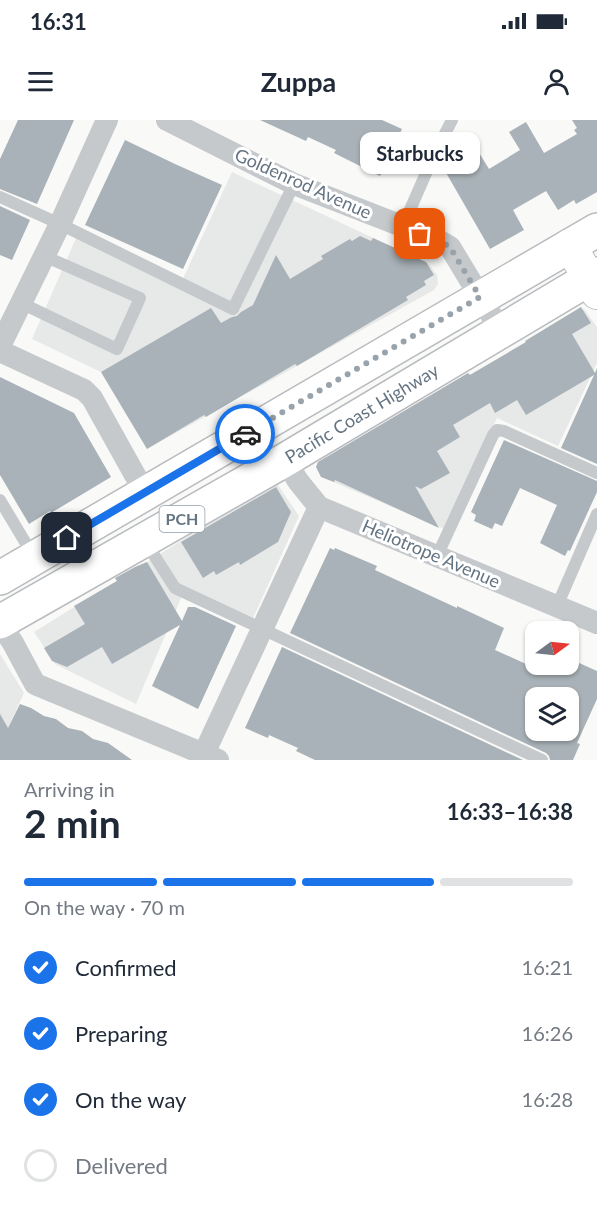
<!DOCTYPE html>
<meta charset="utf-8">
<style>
body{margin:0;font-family:Lato,sans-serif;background:#f6f6f7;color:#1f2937;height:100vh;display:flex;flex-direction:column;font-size:22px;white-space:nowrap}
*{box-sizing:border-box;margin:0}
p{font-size:20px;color:#747a83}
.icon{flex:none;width:33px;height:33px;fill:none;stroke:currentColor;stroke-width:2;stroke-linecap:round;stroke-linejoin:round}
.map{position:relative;height:640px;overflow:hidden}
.sheet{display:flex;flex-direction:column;background:#fff;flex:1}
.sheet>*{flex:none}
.needle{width:39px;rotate:75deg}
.buttons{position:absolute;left:525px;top:501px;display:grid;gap:12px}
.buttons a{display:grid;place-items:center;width:54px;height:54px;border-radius:12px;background:#fff;box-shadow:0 2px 4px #0004;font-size:30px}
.pin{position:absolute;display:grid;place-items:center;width:51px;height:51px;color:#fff;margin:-26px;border-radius:12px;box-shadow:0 3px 9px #0006}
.courier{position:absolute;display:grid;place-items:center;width:60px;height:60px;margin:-30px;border:4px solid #1a73e8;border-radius:50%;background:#fff;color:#222;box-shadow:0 2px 8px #0007}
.bubble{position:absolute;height:42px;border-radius:12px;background:#fff;box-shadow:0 2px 4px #0004;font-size:20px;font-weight:700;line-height:42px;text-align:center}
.summary em{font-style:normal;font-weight:700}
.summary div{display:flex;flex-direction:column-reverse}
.summary{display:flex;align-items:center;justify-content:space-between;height:102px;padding:0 24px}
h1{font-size:39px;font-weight:700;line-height:45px}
.bar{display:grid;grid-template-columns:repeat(4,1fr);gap:9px 6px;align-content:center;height:72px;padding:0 24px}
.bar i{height:8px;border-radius:4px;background:#e0e1e3}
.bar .on{background:#1a73e8}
.bar p{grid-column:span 4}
ol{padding:0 24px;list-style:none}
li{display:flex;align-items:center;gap:18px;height:66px}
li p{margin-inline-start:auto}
li .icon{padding:6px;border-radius:50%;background:#1a73e8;color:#fff;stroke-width:4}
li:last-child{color:#747a83}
li i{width:33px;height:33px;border:3px solid #e0e1e3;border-radius:50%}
.status{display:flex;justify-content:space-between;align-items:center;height:42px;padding:0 30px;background:#fff;direction:ltr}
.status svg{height:16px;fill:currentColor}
header{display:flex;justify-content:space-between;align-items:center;height:78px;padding:0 24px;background:#fff;font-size:27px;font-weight:700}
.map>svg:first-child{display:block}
</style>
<div class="status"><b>16:31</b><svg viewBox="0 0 49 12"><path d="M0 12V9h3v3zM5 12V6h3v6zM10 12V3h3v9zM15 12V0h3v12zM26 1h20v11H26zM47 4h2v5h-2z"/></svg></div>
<header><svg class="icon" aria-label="menu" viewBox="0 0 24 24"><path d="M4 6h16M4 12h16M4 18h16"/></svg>Zuppa<svg class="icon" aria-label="person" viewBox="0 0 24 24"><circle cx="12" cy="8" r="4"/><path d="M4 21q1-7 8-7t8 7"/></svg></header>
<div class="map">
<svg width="597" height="640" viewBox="0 0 597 640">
<rect width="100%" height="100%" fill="#f9f9f7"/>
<g fill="#e7e8e8">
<polygon points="232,52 429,144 437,155 438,164 434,170 147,329 101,252 32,219 76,118 180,165"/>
<polygon points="584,189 597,207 597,243 558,326 497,298 444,409 324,358 318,347 320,341"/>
<polygon points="276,362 299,396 249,507 182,476 136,584 55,544 34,512"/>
<polygon points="0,534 24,573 0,625"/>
</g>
<g fill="#a9b2b8" fill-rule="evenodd">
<polygon points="18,0 74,0 37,84 0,69 0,39"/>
<polygon points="260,0 382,0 402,9 380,56 334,33 336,30 308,17 306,21"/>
<polygon points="572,0 597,0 597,72 576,84 574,80 558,90 546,71 513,90 524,110 490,129 441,44 459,34 463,40 478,31 489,49 520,30 509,12 526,2 544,33 577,14 574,10 577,8"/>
<polygon points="125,20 175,44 222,65 183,149 85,105"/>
<polygon points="0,86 30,100 12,140 0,135"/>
<polygon points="360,116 371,121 373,118 426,142 434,155 424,161 426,165 406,177 408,180 297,246 295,244 206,297 204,295 147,329 101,252 211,188 221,203 232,197 237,196 241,192 253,185 276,135 290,159 323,139 321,136 350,119 352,121"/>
<polygon points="581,187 591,203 572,214 595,253 597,248 597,344 561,328 594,255 526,295 517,280 495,293 490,283 453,305 460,317 437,331 450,353 421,369 415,366 439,408 335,360 334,362 321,357 316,347 318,342 468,253 470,255 526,222 525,221"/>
<polygon points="0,257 74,293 111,357 51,393 50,391 29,404 0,355"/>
<polygon points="504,320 597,361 597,372 570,431 568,430 565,436 540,423 557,385 520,368 502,406 495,403 492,409 474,401 476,395 471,392"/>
<polygon points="276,367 291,392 278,422 240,445 239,442 216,455 214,451 203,458 181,422"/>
<path d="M330,428L334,430L335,428L377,446L375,450L457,488V486L504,508L495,530L526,544H568V538L597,551V579L577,623L580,624L573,640H550L549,636L546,633L290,513ZM536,578H568V610H536Z"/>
<polygon points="147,442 182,501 188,487 195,487 236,506 198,589 152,566 180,505 112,544 102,527 67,547 52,541 44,528 85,504 74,486 117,461 115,458 135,447"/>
<polygon points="282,527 523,640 315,640 296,631 298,628 269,615 268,618 245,608"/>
<polygon points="20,584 31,588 44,596 56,599 68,608 82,611 93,619 108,623 132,640 0,640 0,594 8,608"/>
</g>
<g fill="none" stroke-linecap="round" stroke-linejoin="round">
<g stroke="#b9bec3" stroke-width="34">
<polyline id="secondary" points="570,125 597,173"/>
</g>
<g stroke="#b8bbbf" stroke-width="36">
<g id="highway">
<polyline points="0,458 597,110"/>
<polyline points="0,502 285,340 597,154"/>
</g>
</g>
<g stroke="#c5c9cc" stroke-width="12">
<polyline points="0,77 60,104 233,189 294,64"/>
<polyline points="402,108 434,35 452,0"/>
<polyline points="21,183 117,229 140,178 44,136"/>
<polyline points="0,380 34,437"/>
<polyline points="145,421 175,468 542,640"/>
<polyline points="437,436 493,315 497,310 504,311 597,353"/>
<polyline points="557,486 597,394"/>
</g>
<g stroke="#c5c9cc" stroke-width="22">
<polyline points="167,0 294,64 438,120 450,127 501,211"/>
<polyline points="0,226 60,104 107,0"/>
<polyline points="0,231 84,270 92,278 145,373"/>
<polyline points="285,340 298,361 319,387 597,503"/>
<polyline points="0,503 13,523 35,564 218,640"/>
<polyline points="201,640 319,387"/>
</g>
<use href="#secondary" stroke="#fff" stroke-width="32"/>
<use href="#highway" stroke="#fff" stroke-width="33"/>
</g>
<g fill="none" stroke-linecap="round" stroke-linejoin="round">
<polyline stroke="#98a3ab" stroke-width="6" stroke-dasharray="0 10.8" points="245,314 480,177 450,127 438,120 420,114"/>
<polyline stroke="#1a73e8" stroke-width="8" points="67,418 245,314"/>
</g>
<g text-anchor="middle" stroke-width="6" stroke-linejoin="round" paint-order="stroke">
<rect fill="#fff" stroke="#929ea8" stroke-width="1.5" x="159.5" y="386" width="45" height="26" rx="4.5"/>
<g font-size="16" font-weight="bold" fill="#647482">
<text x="182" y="405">PCH</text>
</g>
<g font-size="18" fill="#647482" stroke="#fff">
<text transform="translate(303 64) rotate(24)" y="6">Goldenrod Avenue</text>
<text transform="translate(362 294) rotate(-31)" y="6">Pacific Coast Highway</text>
<text transform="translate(431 434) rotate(23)" y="6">Heliotrope Avenue</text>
</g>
</g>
</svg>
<div class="buttons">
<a><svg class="needle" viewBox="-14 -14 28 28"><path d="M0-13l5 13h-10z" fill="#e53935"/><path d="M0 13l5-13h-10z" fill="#747a83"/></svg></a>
<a><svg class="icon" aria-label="layers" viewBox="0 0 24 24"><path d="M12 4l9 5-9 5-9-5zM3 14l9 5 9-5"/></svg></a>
</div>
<div class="pin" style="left:420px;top:114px;background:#ea580c"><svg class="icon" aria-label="bag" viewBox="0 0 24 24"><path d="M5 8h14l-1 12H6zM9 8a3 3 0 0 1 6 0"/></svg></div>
<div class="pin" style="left:67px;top:418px;background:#1f2937"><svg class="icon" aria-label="home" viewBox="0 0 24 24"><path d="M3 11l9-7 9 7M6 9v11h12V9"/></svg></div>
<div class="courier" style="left:245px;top:314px"><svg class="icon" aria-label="car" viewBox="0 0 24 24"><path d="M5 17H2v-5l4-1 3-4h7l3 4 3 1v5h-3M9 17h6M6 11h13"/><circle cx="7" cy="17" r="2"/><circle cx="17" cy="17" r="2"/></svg></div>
<div class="bubble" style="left:360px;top:12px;width:120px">Starbucks</div>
</div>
<section class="sheet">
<div class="summary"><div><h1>2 min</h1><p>Arriving in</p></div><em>16:33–16:38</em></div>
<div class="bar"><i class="on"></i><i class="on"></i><i class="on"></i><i></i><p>On the way · 70 m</p></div>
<ol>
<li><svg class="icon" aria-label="check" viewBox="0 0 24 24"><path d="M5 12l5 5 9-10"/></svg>Confirmed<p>16:21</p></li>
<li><svg class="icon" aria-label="check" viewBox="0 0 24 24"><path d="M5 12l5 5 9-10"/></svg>Preparing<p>16:26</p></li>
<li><svg class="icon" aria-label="check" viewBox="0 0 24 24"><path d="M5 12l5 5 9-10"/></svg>On the way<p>16:28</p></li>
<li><i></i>Delivered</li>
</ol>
</section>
